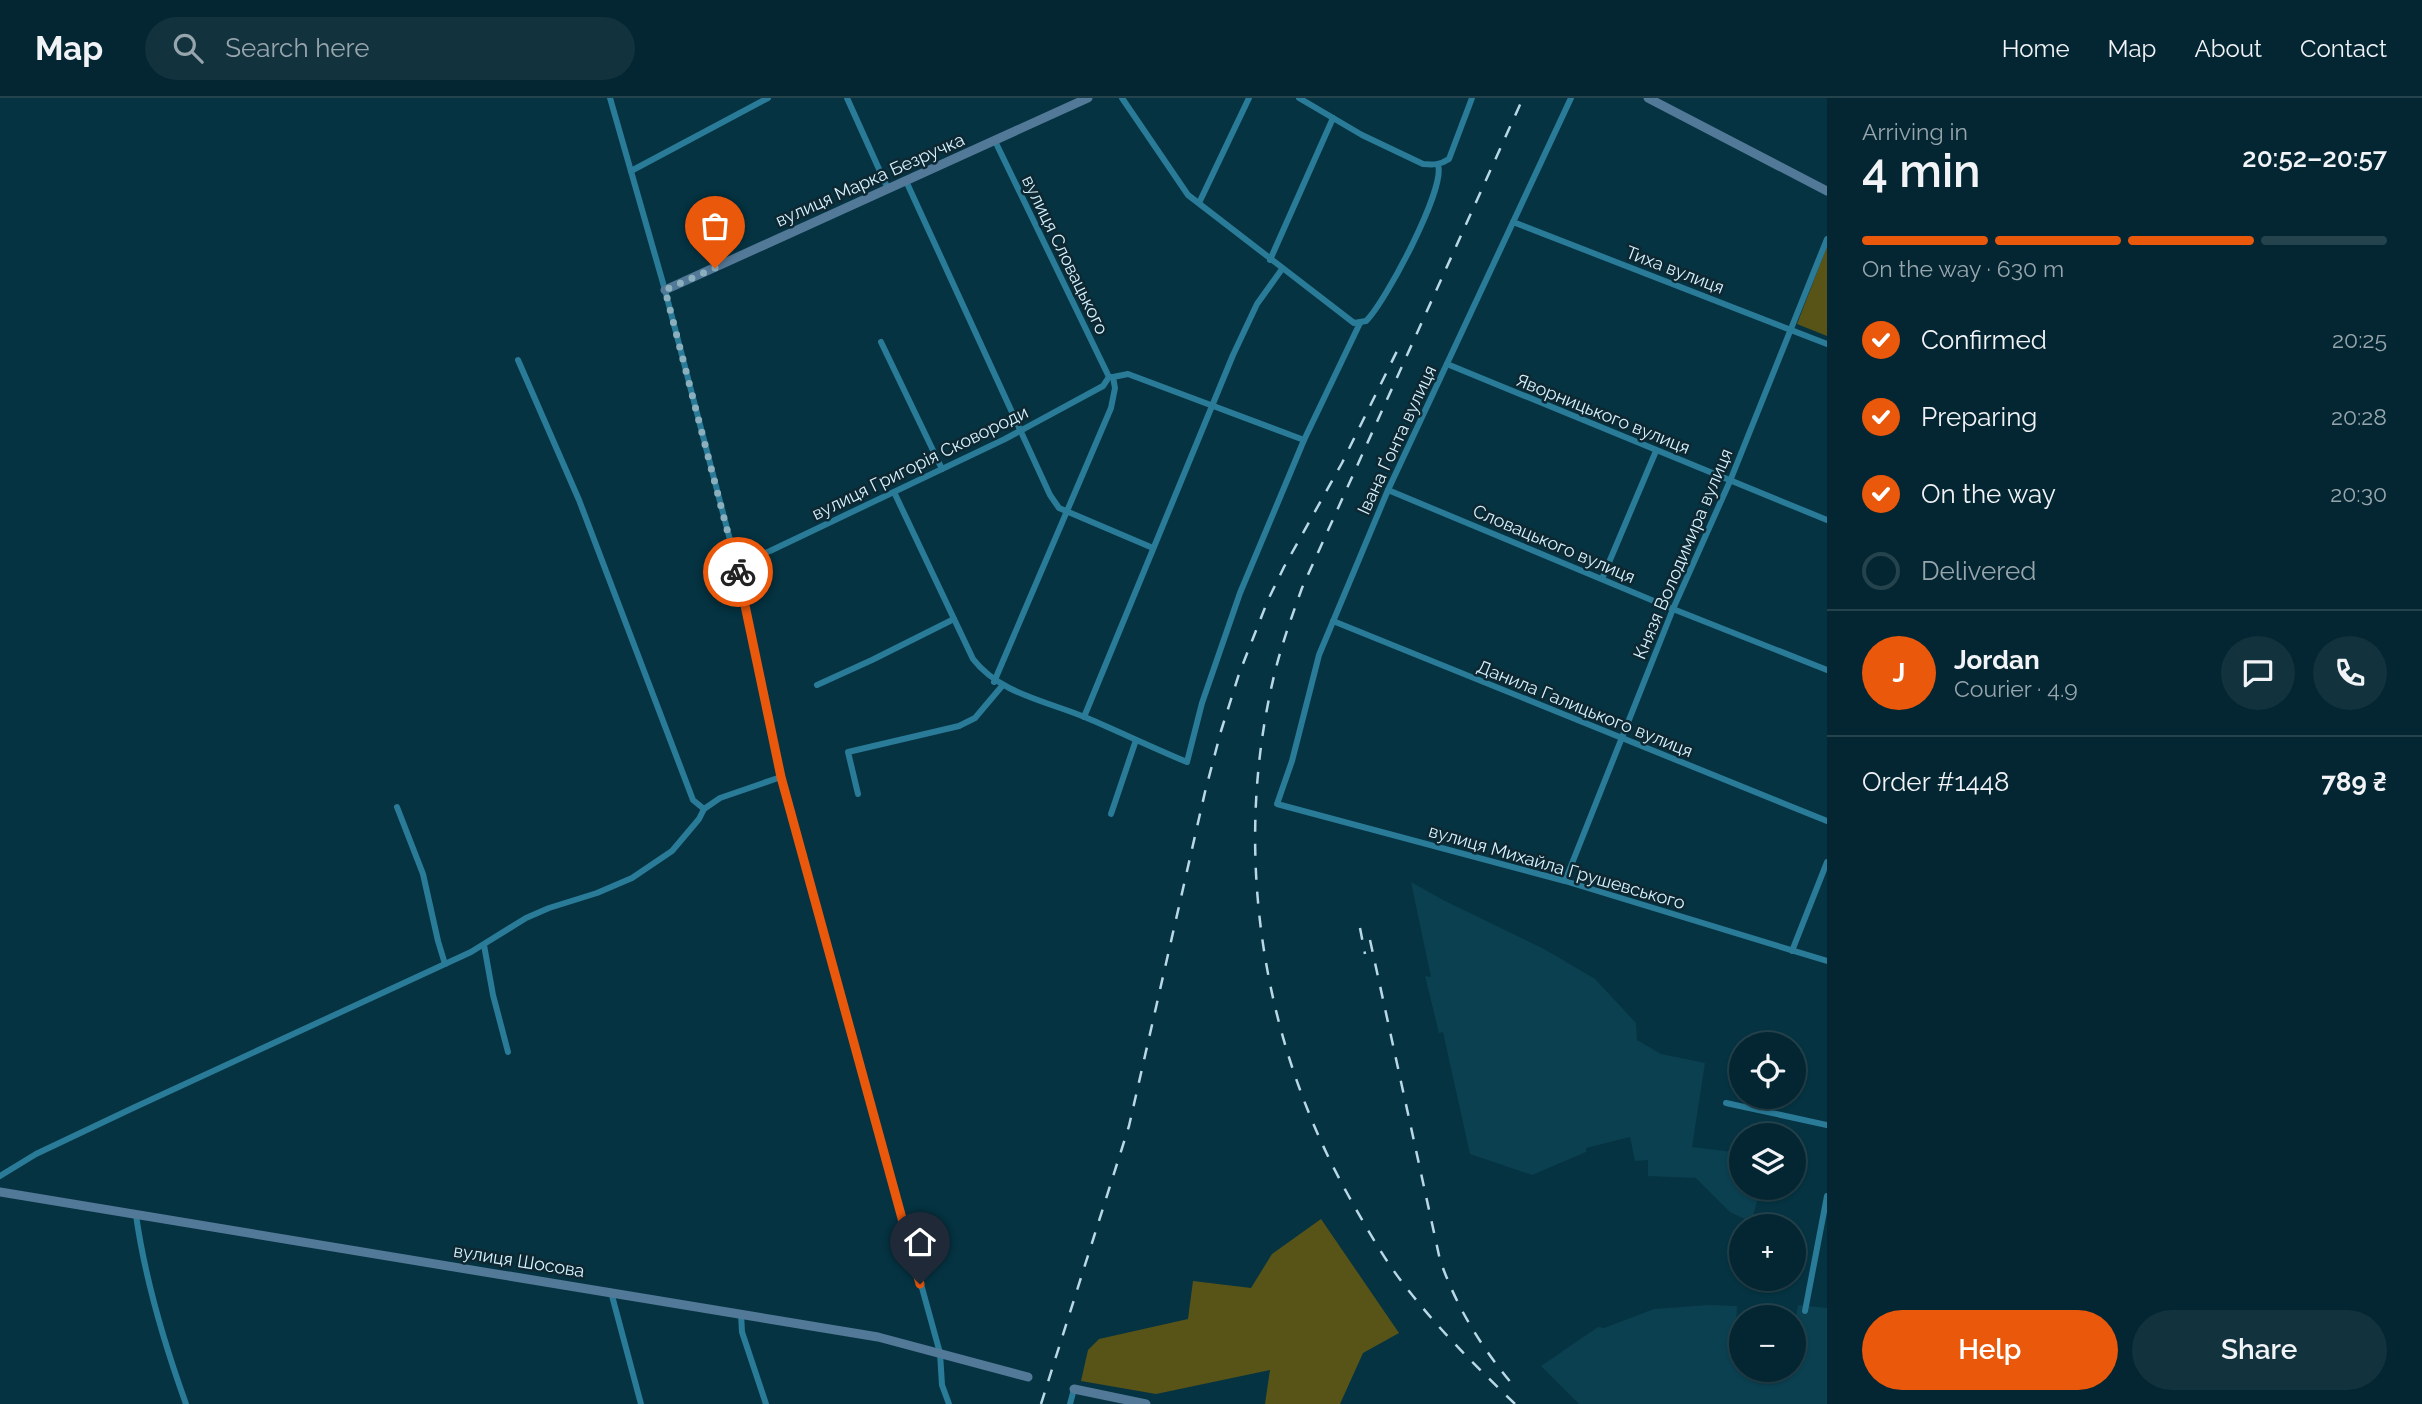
<!DOCTYPE html>
<meta charset="utf-8">
<style>
body{margin:0;font-family:Raleway,sans-serif;background:#12323e;color:#f1f3f6;height:100vh;display:flex;flex-direction:column;font-size:26px;white-space:nowrap}
*{box-sizing:border-box;margin:0}
p{font-size:23px;color:#97a5ac}
.icon{flex:none;width:38px;height:38px;fill:none;stroke:currentColor;stroke-width:2;stroke-linecap:round;stroke-linejoin:round}
.map{position:relative;flex:1;overflow:hidden}
.side{display:flex;flex-direction:column;background:#042632;width:595px}
.side>*{flex:none}
.controls{position:absolute;left:1729px;top:934px;display:grid;gap:14px}
.controls a{display:grid;place-items:center;width:77px;height:77px;border-radius:50%;background:#042632;box-shadow:0 2px 5px #0004,0 0 0 2px #25434d;font-size:35px}
.pin{position:absolute;display:grid;place-items:center;width:60px;height:60px;color:#fff;margin:-72px -30px;border-radius:50% 50% 50% 0;rotate:-45deg;box-shadow:0 0 7px #0007}
.pin .icon{rotate:45deg}
.courier{position:absolute;display:grid;place-items:center;width:70px;height:70px;margin:-35px;border:5px solid #ea580c;border-radius:50%;background:#fff;color:#222;box-shadow:0 2px 9px #0007}
.headline em{font-style:normal;font-weight:600}
.headline div{display:flex;flex-direction:column-reverse}
.headline{display:flex;align-items:center;justify-content:space-between;height:119px;padding:0 35px}
h1{font-size:46px;font-weight:600;line-height:52px}
.bar{display:grid;grid-template-columns:repeat(4,1fr);gap:10px 7px;align-content:center;height:84px;padding:0 35px}
.bar i{height:9px;border-radius:5px;background:#25434d}
.bar .active{background:#ea580c}
.bar p{grid-column:span 4}
.line{display:flex;align-items:center;gap:18px;padding:0 35px;border-top:2px solid #25434d}
.line div{flex:1}
.round{display:grid;place-items:center;flex:none;width:74px;height:74px;border-radius:37px;background:#12323e}
ol{padding:0 35px;list-style:none}
li{display:flex;align-items:center;gap:21px;height:77px}
li p{margin-inline-start:auto}
li .icon{padding:7px;border-radius:50%;background:#ea580c;color:#fff;stroke-width:4}
li:last-child{color:#97a5ac}
li i{width:38px;height:38px;border:4px solid #25434d;border-radius:50%}
.cta{display:flex;gap:14px;margin-top:auto;padding:14px 35px}
.cta a{flex:1;height:80px;border-radius:42px;background:#ea580c;color:#fff;font-size:28px;font-weight:600;line-height:80px;text-align:center}
.cta a+a{background:#12323e;color:#f1f3f6}
header{display:flex;align-items:center;gap:42px;box-sizing:border-box;height:98px;padding:0 35px;background:#042632;border-bottom:2px solid #25434d}
header strong{font-size:33px}
nav{display:flex;gap:38px;margin-inline-start:auto;font-size:24px}
.search{width:490px;height:63px;background:#12323e;display:flex;align-items:center;gap:18px;box-sizing:border-box;padding:0 24px;border-radius:38px;color:#97a5ac;font-size:26px}
main{display:flex;flex:1;min-height:0}
.map>svg:first-child{display:block}
</style>
<header>
<strong>Map</strong>
<div class="search"><svg class="icon" aria-label="search" viewBox="0 0 24 24"><circle cx="10" cy="10" r="6"/><path d="M15 15l6 6"/></svg>Search here</div>
<nav><a>Home</a><a>Map</a><a>About</a><a>Contact</a></nav>
</header>
<main>
<div class="map">
<svg width="1827" height="1306" viewBox="0 0 1827 1306">
<rect width="100%" height="100%" fill="#053342"/>
<g fill="#0b4051">
<polygon points="1411,784 1443,802 1544,851 1595,881 1636,925 1637,942 1661,956 1705,965 1692,1049 1741,1055 1741,1090 1761,1090 1751,1124 1730,1114 1696,1080 1648,1078 1648,1062 1635,1063 1630,1039 1586,1050 1586,1054 1532,1077 1470,1056 1443,934 1439,935 1425,878 1431,879"/>
<polygon points="1710,1207 1737,1208 1736,1227 1741,1228 1741,1272 1794,1272 1794,1231 1798,1207 1827,1210 1827,1306 1579,1306 1541,1268 1598,1229 1604,1230 1654,1211"/>
</g>
<g fill="#585418">
<polygon points="1827,148 1827,238 1797,226"/>
<polygon points="1321,1121 1399,1235 1363,1255 1340,1306 1265,1306 1270,1272 1156,1296 1081,1283 1088,1252 1099,1241 1188,1221 1193,1183 1251,1190 1272,1156"/>
</g>
<g fill="none" stroke-linecap="round" stroke-linejoin="round">
<g stroke="#297b98" stroke-width="6">
<polyline points="610,0 665,192 736,465 781,679 940,1255 942,1287 949,1306"/>
<polyline points="847,0 888,91"/>
<path d="M1122,0L1188,97L1354,225L1366,223C1385,205 1446,90 1438,67"/>
<path d="M1299,0L1362,37L1423,66C1433,67 1440,67 1449,61L1472,0"/>
<polyline points="1571,0 1388,392 1319,557 1292,663 1277,706 1565,783 1827,863"/>
<polyline points="995,43 1109,279 1111,279"/>
<polyline points="631,73 768,0"/>
<polyline points="906,83 1050,397 1059,410 1066,413 1153,450"/>
<polyline points="1199,105 1249,0"/>
<polyline points="1513,124 1827,246"/>
<polyline points="1270,162 1333,20"/>
<polyline points="881,244 942,371"/>
<polyline points="518,262 579,402 693,702 704,711"/>
<polyline points="1447,266 1827,422"/>
<polyline points="1113,279 1128,276 1304,342"/>
<polyline points="1388,392 1673,511 1827,572"/>
<path d="M894,394L973,561C1000,596 1047,603 1087,620C1120,634 1153,650 1187,664L1202,605L1240,495L1304,342L1360,225"/>
<polyline points="736,465 770,453 1005,341 1103,288 1109,279"/>
<polyline points="1602,481 1656,353"/>
<polyline points="1333,523 1827,723"/>
<polyline points="994,584 1111,310 1115,290 1113,279"/>
<polyline points="817,587 872,562 954,521"/>
<polyline points="1084,619 1233,257 1257,206 1282,171"/>
<polyline points="858,696 848,654 959,628 975,620 1002,588"/>
<polyline points="397,709 423,776 438,843 445,866"/>
<polyline points="1111,716 1136,642"/>
<polyline points="1565,783 1673,511 1730,383 1827,141"/>
<polyline points="484,847 493,897 508,954"/>
<polyline points="1792,853 1827,764"/>
<polyline points="1726,1005 1827,1027"/>
<polyline points="0,1078 36,1056 133,1010 471,854 526,820 549,810 597,795 632,780 672,753 699,721 704,711 720,700 781,679"/>
<path d="M136,1117C145,1181 164,1245 186,1306"/>
<polyline points="611,1194 641,1306"/>
<polyline points="1805,1213 1827,1098"/>
<polyline points="741,1216 742,1234 766,1306"/>
<polyline points="1070,1306 1074,1291"/>
</g>
<g stroke="#537998" stroke-width="9">
<polyline points="1648,0 1827,93"/>
<polyline points="665,192 1088,0"/>
<polyline points="0,1094 878,1239 1028,1279"/>
<polyline points="1074,1291 1146,1306"/>
</g>
<g stroke="#b8d8e5" stroke-width="2.5" stroke-dasharray="12 12" stroke-linecap="butt">
<polyline points="1360,830 1365,856"/>
<path d="M1370,842L1440,1162C1457,1210 1480,1247 1512,1286"/>
<polyline points="1041,1306 1129,1028 1205,694 1221,633 1239,576 1268,502 1284,469 1342,365 1398,251"/>
<path d="M1515,1306C1479,1271 1444,1237 1413,1198C1387,1167 1367,1131 1347,1095C1259,936 1231,743 1277,566C1284,540 1293,515 1302,490L1523,0"/>
</g>
</g>
<g fill="none" stroke-linecap="round" stroke-linejoin="round">
<polyline stroke="#8cafbd" stroke-width="7" stroke-dasharray="0 12.6" points="715,170 665,192 738,474"/>
<polyline stroke="#ea580c" stroke-width="9" points="738,474 781,679 920,1186"/>
</g>
<g text-anchor="middle" stroke-width="5" stroke-linejoin="round" paint-order="stroke">
<g font-size="18" fill="#d4f2ff" stroke="#0e2731">
<text transform="translate(870 82) rotate(-24)" y="6">вулиця Марка Безручка</text>
<text transform="translate(1065 157) rotate(64)" y="6">вулиця Словацького</text>
<text transform="translate(1675 172) rotate(21)" y="6">Тиха вулиця</text>
<text transform="translate(1603 316) rotate(22)" y="6">Яворницького вулиця</text>
<text transform="translate(1397 342) rotate(-65)" y="6">Івана Ґонта вулиця</text>
<text transform="translate(920 365) rotate(-26)" y="6">вулиця Григорія Сковороди</text>
<text transform="translate(1554 446) rotate(23)" y="6">Словацького вулиця</text>
<text transform="translate(1683 456) rotate(-67)" y="6">Князя Володимира вулиця</text>
<text transform="translate(1585 611) rotate(22)" y="6">Данила Галицького вулиця</text>
<text transform="translate(1557 769) rotate(16)" y="6">вулиця Михайла Грушевського</text>
<text transform="translate(519 1163) rotate(9)" y="6">вулиця Шосова</text>
</g>
</g>
</svg>
<div class="controls">
<a><svg class="icon" aria-label="locate" viewBox="0 0 24 24"><circle cx="12" cy="12" r="6"/><path d="M12 2v4M12 18v4M2 12h4M18 12h4"/></svg></a>
<a><svg class="icon" aria-label="layers" viewBox="0 0 24 24"><path d="M12 4l9 5-9 5-9-5zM3 14l9 5 9-5"/></svg></a>
<a>+</a>
<a>−</a>
</div>
<div class="pin" style="left:715px;top:170px;background:#ea580c"><svg class="icon" aria-label="bag" viewBox="0 0 24 24"><path d="M5 8h14l-1 12H6zM9 8a3 3 0 0 1 6 0"/></svg></div>
<div class="pin" style="left:920px;top:1186px;background:#1f2937"><svg class="icon" aria-label="home" viewBox="0 0 24 24"><path d="M3 11l9-7 9 7M6 9v11h12V9"/></svg></div>
<div class="courier" style="left:738px;top:474px"><svg class="icon" aria-label="bike" viewBox="0 0 24 24"><circle cx="6" cy="16" r="4"/><circle cx="18" cy="16" r="4"/><path d="M6 16l4-8h5l3 8M10 8l3 8H6M13 5h3"/></svg></div>
</div>
<section class="side">
<div class="headline"><div><h1>4 min</h1><p>Arriving in</p></div><em>20:52–20:57</em></div>
<div class="bar"><i class="active"></i><i class="active"></i><i class="active"></i><i></i><p>On the way · 630 m</p></div>
<ol>
<li><svg class="icon" aria-label="check" viewBox="0 0 24 24"><path d="M5 12l5 5 9-10"/></svg>Confirmed<p>20:25</p></li>
<li><svg class="icon" aria-label="check" viewBox="0 0 24 24"><path d="M5 12l5 5 9-10"/></svg>Preparing<p>20:28</p></li>
<li><svg class="icon" aria-label="check" viewBox="0 0 24 24"><path d="M5 12l5 5 9-10"/></svg>On the way<p>20:30</p></li>
<li><i></i>Delivered</li>
</ol>
<div class="line" style="height:126px"><b class="round" style="background:#ea580c;color:#fff">J</b><div><b>Jordan</b><p>Courier · 4.9</p></div><a class="round"><svg class="icon" aria-label="chat" viewBox="0 0 24 24"><path d="M4 5h16v11H9l-5 4z"/></svg></a><a class="round"><svg class="icon" aria-label="phone" viewBox="0 0 24 24"><path d="M5 4h4l2 5-3 2q2 4 5 5l2-3 5 2v4C11 20 4 13 5 4z"/></svg></a></div>
<div class="line" style="height:91px"><div>Order #1448</div><b>789 ₴</b></div>
<div class="cta"><a>Help</a><a>Share</a></div>
</section>
</main>
